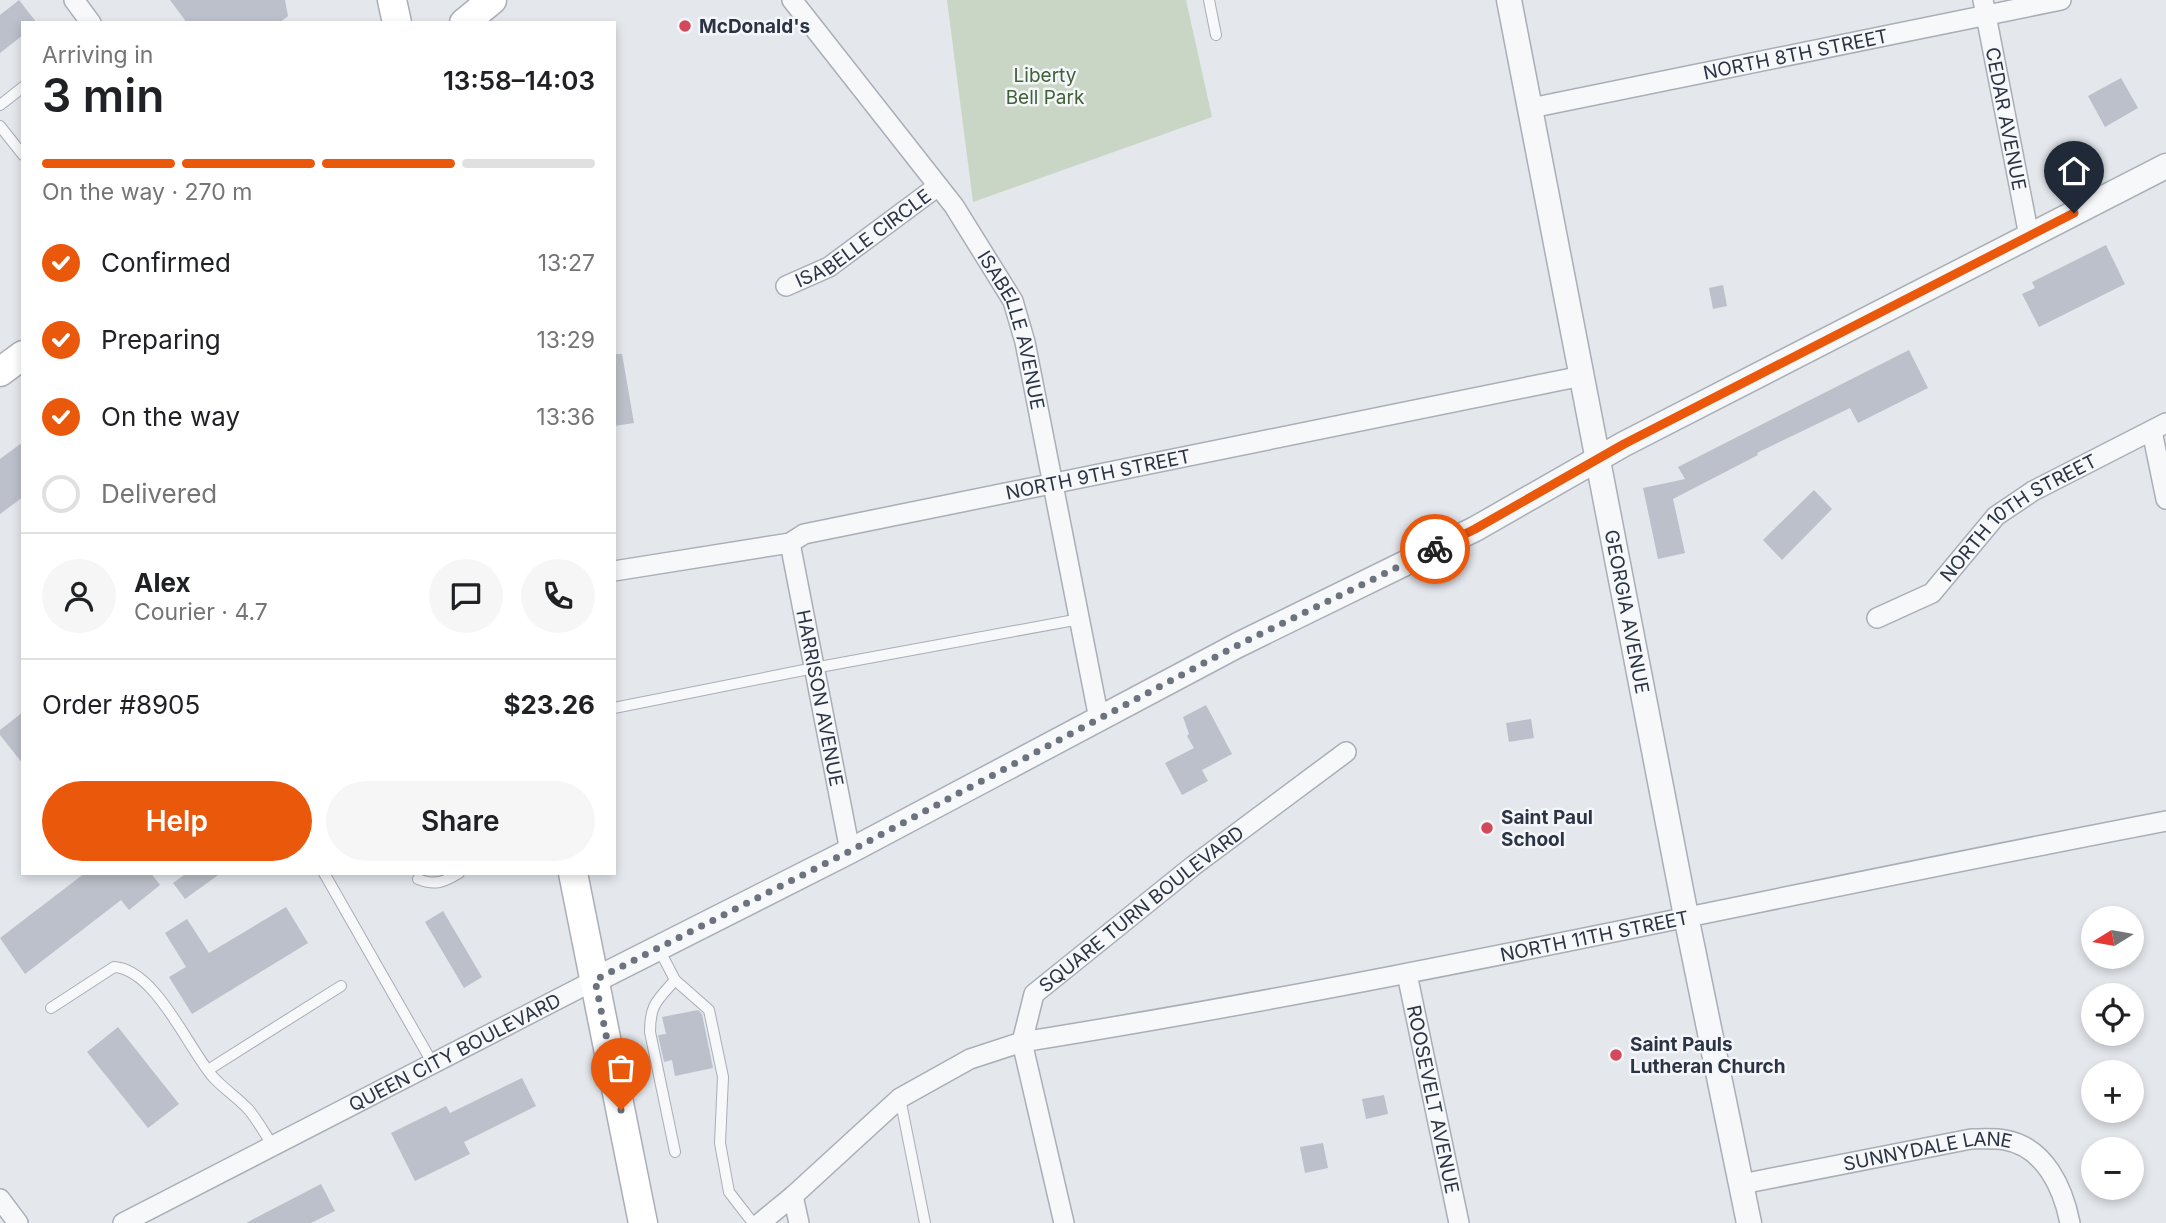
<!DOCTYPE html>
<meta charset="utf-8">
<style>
body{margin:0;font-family:Inter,sans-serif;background:#f6f6f6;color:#202124;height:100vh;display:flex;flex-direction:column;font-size:26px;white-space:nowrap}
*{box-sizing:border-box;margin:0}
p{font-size:23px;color:#757577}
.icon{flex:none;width:38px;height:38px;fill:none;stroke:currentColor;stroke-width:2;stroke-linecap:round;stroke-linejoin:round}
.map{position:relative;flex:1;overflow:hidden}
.side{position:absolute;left:21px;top:21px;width:595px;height:854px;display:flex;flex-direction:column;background:#fff;border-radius:0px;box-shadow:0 4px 10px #0003}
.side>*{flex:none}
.needle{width:46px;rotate:259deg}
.tools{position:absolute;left:2081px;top:906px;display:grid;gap:14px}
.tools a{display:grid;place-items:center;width:63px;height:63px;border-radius:50%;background:#fff;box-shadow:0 4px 10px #0003;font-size:35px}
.pin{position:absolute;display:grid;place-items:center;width:60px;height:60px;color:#fff;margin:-72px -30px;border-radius:50% 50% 50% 0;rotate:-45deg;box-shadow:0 0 7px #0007}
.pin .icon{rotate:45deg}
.courier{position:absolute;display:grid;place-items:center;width:70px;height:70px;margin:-35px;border:5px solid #ea580c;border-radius:50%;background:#fff;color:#222;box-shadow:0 2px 9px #0007}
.summary em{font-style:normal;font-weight:600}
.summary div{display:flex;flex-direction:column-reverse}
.summary{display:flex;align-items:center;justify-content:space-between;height:119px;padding:0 21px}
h1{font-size:46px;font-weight:600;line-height:52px}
.bar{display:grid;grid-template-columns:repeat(4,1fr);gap:10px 7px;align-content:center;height:84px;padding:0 21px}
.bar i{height:9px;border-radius:5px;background:#e0e0e0}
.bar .active{background:#ea580c}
.bar p{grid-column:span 4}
.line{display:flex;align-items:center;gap:18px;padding:0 21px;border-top:2px solid #e0e0e0}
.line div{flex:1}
.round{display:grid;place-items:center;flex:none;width:74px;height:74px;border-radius:37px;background:#f6f6f6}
ol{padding:0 21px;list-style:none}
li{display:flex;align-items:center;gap:21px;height:77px}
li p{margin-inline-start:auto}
li .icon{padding:7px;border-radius:50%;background:#ea580c;color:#fff;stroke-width:4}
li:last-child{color:#757577}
li i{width:38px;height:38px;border:4px solid #e0e0e0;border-radius:50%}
.action{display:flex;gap:14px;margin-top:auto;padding:14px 21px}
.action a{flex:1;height:80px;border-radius:42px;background:#ea580c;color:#fff;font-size:28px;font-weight:600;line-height:80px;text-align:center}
.action a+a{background:#f6f6f6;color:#202124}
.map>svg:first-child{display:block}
</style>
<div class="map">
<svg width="2166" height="1223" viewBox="0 0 2166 1223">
<rect width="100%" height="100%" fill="#e4e7ec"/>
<polygon fill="#c9d6c5" points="947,0 1186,0 1212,117 973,202"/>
<g fill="#bbc0ca">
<polygon points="19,0 37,23 23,23 23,35 0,53 0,15"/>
<polygon points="170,0 285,0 288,16 279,23 187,23"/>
<polygon points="2121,78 2138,108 2105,127 2088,96"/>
<polygon points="2106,245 2125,284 2039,327 2022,294 2035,288 2032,282"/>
<polygon points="1723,285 1727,306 1713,309 1709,288"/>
<polygon points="1909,350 1928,388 1858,423 1850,408 1757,453 1758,455 1673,499 1685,553 1658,559 1643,488 1685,479 1678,467"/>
<polygon points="614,354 622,354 634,423 614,426"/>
<polygon points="23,442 23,497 0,514 0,459"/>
<polygon points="1814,490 1832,509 1782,560 1763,540"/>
<polygon points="1206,705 1232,754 1202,770 1208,781 1182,795 1165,763 1194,748 1187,736 1189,734 1183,717"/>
<polygon points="23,712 23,764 0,735 0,730"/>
<polygon points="1531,719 1534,738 1509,742 1506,723"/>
<polygon points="85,873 151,873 160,885 129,910 121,900 25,974 0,938"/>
<polygon points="187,873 221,873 185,899 173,883"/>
<polygon points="286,907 308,943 192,1014 169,977 186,967 165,933 187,919 209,953"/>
<polygon points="443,911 482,977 464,988 425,922"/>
<polygon points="698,1010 702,1014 713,1068 675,1076 672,1060 664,1062 658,1035 666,1034 662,1017"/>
<polygon points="118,1027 179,1104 148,1128 87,1052"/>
<polygon points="522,1078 536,1106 464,1142 470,1154 415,1181 391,1133 446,1106 450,1113"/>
<polygon points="1384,1095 1388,1114 1366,1119 1362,1099"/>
<polygon points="1323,1143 1328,1168 1305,1173 1300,1147"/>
<polygon points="321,1184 335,1211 311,1223 246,1223"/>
</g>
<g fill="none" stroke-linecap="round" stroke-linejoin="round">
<g stroke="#a9aeb7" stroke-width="12">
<g id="service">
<polyline points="1209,0 1216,35"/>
<polyline points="0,105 23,87"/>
<polyline points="0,126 23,155"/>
<polyline points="614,708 814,668 1080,619"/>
<polyline points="324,873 433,1064"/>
<path d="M418,879C435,886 444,882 459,873"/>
<polyline points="659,949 675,980 709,1010 723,1077 720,1143 729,1192 753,1223"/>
<path d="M51,1008L114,967C155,969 188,1048 213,1077C224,1089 238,1098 249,1110C258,1121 265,1134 273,1146"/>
<polyline points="208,1070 341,986"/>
<polyline points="900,1098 925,1223"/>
<path d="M675,1152L650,1032C650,1004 657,1001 675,980"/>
</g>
</g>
<g stroke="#a9aeb7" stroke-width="22">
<g id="minor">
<polyline points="74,0 91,23"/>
<path id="s1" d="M792,0L954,206L1013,301L1025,342L1099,719"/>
<path id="s2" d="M1983,0L2029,236"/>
<path id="s3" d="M1531,108L2061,0"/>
<path id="s4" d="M786,286L829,267L938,186"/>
<polyline points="2152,431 2166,499"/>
<path id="s5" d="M790,543L850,851"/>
<path id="s6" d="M614,571L790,543L804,534L1582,376"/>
<path id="s7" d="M1877,618L1932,593L1996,516L2033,491L2166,423"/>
<path id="s8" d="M1407,974L1459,1223"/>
<path id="s9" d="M1742,1184L1971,1139C1982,1139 1994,1138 2005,1140C2045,1147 2063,1188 2070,1223"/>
<polyline points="793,1196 799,1223"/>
<polyline points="0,1199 18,1223"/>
<path id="s10" d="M123,1223L595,980"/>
<path id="s11" d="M760,1223L793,1196L900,1098L970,1059L1022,1042L1034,994L1193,866L1346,752"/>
<path id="s12" d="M1064,1223L1022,1042C1405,981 1784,894 2166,821"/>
</g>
</g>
<g stroke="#a9aeb7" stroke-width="27">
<g id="tertiary">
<path id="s13" d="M1509,0L1686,916L1749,1223"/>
<polyline points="595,980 850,851 1238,645 1475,529 1624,444 2166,166"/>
</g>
</g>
<g stroke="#a9aeb7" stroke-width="31">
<g id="secondary">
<polyline points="392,0 397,23"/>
<polyline points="464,23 492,0"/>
<polyline points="0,372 23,355"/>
<polyline points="573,873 643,1223"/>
</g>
</g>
<use href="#service" stroke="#f7f8fa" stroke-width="10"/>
<use href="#minor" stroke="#f7f8fa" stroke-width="19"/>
<use href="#tertiary" stroke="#f7f8fa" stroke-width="24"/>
<use href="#secondary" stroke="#fff" stroke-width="28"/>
</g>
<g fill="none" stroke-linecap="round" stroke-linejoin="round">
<polyline stroke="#6c737f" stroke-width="7" stroke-dasharray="0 12.6" points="621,1110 595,980 850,851 1238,645 1435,549"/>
<polyline stroke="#ea580c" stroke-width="9" points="1435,549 1475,529 1624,444 2074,213"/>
</g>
<g fill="#d1495b" stroke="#f4f6f9" stroke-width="2.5">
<circle cx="685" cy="26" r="7"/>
<circle cx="1487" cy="828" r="7"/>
<circle cx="1616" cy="1055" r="7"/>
</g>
<g text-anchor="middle" stroke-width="5" stroke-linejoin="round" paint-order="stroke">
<g font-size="19" font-weight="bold" fill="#2b3445" stroke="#f4f6f9" text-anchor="start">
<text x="699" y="33">McDonald's</text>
<text x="1501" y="824">Saint Paul<tspan x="1501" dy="22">School</tspan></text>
<text x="1630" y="1051">Saint Pauls<tspan x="1630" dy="22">Lutheran Church</tspan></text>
</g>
<g font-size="19" fill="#2b3445" stroke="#f4f6f9">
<text dy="7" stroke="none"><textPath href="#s3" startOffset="270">NORTH 8TH STREET</textPath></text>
<text dy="7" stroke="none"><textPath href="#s2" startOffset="121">CEDAR AVENUE</textPath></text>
<text dy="7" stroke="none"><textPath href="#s4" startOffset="91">ISABELLE CIRCLE</textPath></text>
<text dy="7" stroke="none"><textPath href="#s1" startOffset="401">ISABELLE AVENUE</textPath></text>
<text dy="7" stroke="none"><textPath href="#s6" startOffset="495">NORTH 9TH STREET</textPath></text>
<text dy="7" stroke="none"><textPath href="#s7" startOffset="177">NORTH 10TH STREET</textPath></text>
<text dy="7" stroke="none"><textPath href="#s13" startOffset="623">GEORGIA AVENUE</textPath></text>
<text dy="7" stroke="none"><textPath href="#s5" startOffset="158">HARRISON AVENUE</textPath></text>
<text dy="7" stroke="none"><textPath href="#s11" startOffset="509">SQUARE TURN BOULEVARD</textPath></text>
<text dy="7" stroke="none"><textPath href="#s12" startOffset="768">NORTH 11TH STREET</textPath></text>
<text dy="7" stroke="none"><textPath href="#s10" startOffset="373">QUEEN CITY BOULEVARD</textPath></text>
<text dy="7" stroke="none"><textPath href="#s8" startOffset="128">ROOSEVELT AVENUE</textPath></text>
<text dy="7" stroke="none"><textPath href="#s9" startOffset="189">SUNNYDALE LANE</textPath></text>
</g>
<g font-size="19" fill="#3f6138" stroke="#f4f6f9">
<text x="1045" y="82">Liberty<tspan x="1045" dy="22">Bell Park</tspan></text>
</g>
</g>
</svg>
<div class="tools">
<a><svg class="needle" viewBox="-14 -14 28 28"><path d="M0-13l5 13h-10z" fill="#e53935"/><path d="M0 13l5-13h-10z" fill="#757577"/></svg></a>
<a><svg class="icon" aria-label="locate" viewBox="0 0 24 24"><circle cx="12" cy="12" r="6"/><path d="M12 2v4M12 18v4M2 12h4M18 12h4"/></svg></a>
<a>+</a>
<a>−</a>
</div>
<div class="pin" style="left:621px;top:1110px;background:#ea580c"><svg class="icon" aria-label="bag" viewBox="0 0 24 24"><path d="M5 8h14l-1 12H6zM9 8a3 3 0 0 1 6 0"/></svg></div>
<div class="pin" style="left:2074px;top:213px;background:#1f2937"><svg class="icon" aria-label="home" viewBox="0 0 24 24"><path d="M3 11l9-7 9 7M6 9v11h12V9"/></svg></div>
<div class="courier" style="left:1435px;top:549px"><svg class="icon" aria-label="bike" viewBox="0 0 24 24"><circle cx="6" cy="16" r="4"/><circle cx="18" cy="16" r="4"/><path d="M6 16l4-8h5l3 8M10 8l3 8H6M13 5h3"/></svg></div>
<section class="side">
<div class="summary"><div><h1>3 min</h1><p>Arriving in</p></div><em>13:58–14:03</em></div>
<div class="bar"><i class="active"></i><i class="active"></i><i class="active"></i><i></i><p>On the way · 270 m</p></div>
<ol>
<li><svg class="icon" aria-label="check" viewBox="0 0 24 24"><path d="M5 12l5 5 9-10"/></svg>Confirmed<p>13:27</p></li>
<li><svg class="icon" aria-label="check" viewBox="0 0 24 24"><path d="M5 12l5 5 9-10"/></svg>Preparing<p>13:29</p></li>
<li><svg class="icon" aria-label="check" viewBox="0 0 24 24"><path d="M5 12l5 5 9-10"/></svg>On the way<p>13:36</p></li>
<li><i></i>Delivered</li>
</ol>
<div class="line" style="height:126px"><a class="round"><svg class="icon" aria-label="person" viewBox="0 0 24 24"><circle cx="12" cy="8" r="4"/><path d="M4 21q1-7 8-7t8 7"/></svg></a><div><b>Alex</b><p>Courier · 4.7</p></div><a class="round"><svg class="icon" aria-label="chat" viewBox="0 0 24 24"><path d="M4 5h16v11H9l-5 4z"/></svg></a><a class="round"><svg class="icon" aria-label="phone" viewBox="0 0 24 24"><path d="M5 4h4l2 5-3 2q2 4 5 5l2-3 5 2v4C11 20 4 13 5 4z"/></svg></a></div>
<div class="line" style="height:91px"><div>Order #8905</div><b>$23.26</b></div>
<div class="action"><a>Help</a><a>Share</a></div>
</section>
</div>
